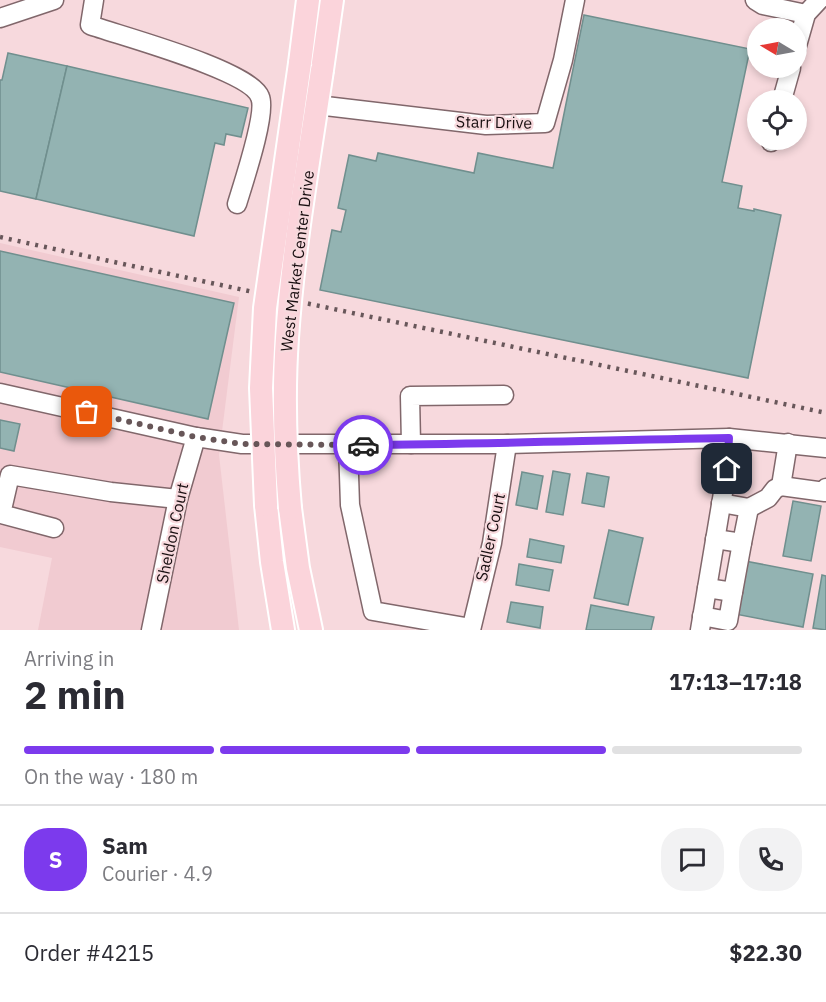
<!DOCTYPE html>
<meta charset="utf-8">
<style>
body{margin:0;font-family:"IBM Plex Sans",sans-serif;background:#f2f2f3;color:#2b2b33;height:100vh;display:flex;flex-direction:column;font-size:22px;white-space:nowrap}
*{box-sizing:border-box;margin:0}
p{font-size:20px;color:#7c7c81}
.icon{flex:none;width:33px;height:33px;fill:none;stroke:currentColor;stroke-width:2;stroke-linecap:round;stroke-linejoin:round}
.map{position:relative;height:630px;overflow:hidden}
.side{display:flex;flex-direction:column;background:#fff;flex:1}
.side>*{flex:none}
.needle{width:39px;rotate:280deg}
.controls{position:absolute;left:747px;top:18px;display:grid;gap:12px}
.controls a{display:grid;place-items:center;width:60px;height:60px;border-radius:50%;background:#fff;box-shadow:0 3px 9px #0003;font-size:30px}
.pin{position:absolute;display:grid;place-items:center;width:51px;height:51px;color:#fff;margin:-26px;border-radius:12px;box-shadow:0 3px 9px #0006}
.courier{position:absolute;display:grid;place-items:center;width:60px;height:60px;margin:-30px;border:4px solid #7c3aed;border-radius:50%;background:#fff;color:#222;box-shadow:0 2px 8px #0007}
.overview em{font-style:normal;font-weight:800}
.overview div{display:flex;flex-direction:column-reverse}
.overview{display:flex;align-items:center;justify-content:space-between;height:102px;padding:0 24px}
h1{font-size:39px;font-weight:800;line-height:45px}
.bar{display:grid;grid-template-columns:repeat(4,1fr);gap:9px 6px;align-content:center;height:72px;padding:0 24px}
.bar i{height:8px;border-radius:4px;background:#e1e1e2}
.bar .current{background:#7c3aed}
.bar p{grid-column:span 4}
.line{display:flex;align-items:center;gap:15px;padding:0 24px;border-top:2px solid #e1e1e2}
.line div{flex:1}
.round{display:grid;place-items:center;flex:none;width:63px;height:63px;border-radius:24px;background:#f2f2f3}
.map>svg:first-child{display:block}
</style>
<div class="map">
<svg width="826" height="630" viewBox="0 0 826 630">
<rect width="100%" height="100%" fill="#f7d9dd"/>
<polygon fill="#f1cbd1" points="0,243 239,297 219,455 239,630 38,630 52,558 0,547"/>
<g fill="#93b3b2" stroke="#708f8e" stroke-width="1.5">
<polygon points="584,15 750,49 722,182 742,186 738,208 754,211 754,209 781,215 748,378 320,290 332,230 341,232 346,210 338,208 349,155 376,161 378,153 474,173 478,153 553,168"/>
<polygon points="8,53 67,66 36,199 0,191 0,80 2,80"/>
<polygon points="67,66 248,108 241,137 226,134 224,145 215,143 194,236 36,199"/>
<polygon points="0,251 234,303 208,419 0,372"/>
<polygon points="0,420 20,424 14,451 0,448"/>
<polygon points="553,471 570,474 563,515 546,512"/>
<polygon points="522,472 543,476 537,509 516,505"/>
<polygon points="587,473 609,477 604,507 582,503"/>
<polygon points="793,501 821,506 811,561 783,556"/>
<polygon points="609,530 643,538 628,605 594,598"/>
<polygon points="530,539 564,546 561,563 527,557"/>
<polygon points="745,561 813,574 803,627 735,614"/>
<polygon points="519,564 553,570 549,591 516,585"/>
<polygon points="822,575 826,576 826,630 813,628"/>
<polygon points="511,602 543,607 540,628 507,622"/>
<polygon points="591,605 654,617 651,630 586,630"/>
</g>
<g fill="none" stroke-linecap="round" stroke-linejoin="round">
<g stroke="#81676b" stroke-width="21">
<g id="minor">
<path d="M94,0L90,25C121,36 250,70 260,97C267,113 243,184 237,204"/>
<polyline points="755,0 763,5 806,14"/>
<polyline points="0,18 54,0"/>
<polyline points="796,49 806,14 819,0"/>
<polyline points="782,100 791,68"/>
<polyline points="317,105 486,125 545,123 563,60 575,0"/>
<polyline points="771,142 771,140"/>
<polyline points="0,393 196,437 242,444 507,444 729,438 826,448"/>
<polyline points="411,444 410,396 504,395"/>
<polyline points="348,445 350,505 373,611 471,628"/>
<polyline points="781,486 788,443"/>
<polyline points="749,508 768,498 775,489 781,486 825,492 826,488"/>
<polyline points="54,528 1,514 10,475 111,492 178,499"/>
<polyline points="715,539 742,543 749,508 721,503"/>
<polyline points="707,588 733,592 742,543"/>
<polyline points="702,616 728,621 733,592"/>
<polyline points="151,630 178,499 196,437"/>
<polyline points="471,630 492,543 507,444"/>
<polyline points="700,630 727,469 729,438"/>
</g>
</g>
<g stroke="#fff" stroke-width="26">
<g id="major">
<polyline points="300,63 308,0"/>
<polyline points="322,70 332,0"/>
<polyline points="266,505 272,562 283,630"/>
<polyline points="290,508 298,568 311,630"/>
</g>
</g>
<use href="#minor" stroke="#fff" stroke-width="18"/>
<use href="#major" stroke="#fbd4db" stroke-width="22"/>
<path stroke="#68575a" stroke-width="4.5" stroke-dasharray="3 6" stroke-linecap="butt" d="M0,237C275,298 551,354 826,413"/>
<g stroke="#fff" stroke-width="26" stroke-linecap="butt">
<g id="major-bridge">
<polyline points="266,505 261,388 265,308 300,63"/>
<path d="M290,508C285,451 283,394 287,338C293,248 309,159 322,70"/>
</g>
</g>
<use href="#major-bridge" stroke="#fbd4db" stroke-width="22"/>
</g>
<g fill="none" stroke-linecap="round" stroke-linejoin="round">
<polyline stroke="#675658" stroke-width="6" stroke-dasharray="0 10.8" points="87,412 196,437 242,444 363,445"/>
<path stroke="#7c3aed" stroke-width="8" d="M363,445C485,444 607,440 729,438L727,469"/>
</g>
<g text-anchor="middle" stroke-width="4.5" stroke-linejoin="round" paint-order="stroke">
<g font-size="16" fill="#190f11" stroke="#f7d9dd">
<text transform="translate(494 122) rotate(1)" y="6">Starr Drive</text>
<text transform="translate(297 261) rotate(-83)" y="6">West Market Center Drive</text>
<text transform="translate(172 533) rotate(-78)" y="6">Sheldon Court</text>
<text transform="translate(490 537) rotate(-78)" y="6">Sadler Court</text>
</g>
</g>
</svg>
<div class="controls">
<a><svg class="needle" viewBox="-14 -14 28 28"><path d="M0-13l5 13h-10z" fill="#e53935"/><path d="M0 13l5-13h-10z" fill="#7c7c81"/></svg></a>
<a><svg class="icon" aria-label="locate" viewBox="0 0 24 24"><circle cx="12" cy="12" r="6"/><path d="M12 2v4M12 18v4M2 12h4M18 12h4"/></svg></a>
</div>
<div class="pin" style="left:87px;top:412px;background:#ea580c"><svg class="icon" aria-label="bag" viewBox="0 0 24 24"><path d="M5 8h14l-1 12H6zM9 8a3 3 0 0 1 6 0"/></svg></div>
<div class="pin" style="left:727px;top:469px;background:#1f2937"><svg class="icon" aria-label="home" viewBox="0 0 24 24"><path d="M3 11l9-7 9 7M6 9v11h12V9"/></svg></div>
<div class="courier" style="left:363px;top:445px"><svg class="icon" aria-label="car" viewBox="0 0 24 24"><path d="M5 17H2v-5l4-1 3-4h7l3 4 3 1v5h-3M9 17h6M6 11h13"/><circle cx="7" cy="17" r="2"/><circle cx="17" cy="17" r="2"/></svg></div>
</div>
<section class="side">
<div class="overview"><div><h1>2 min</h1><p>Arriving in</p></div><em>17:13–17:18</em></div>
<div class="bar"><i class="current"></i><i class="current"></i><i class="current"></i><i></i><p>On the way · 180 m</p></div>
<div class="line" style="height:108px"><b class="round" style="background:#7c3aed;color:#fff">S</b><div><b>Sam</b><p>Courier · 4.9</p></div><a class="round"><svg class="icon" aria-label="chat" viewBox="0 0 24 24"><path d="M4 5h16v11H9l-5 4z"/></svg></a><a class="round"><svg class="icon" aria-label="phone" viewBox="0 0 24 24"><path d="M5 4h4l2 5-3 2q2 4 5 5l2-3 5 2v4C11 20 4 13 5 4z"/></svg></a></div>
<div class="line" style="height:78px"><div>Order #4215</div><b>$22.30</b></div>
</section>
